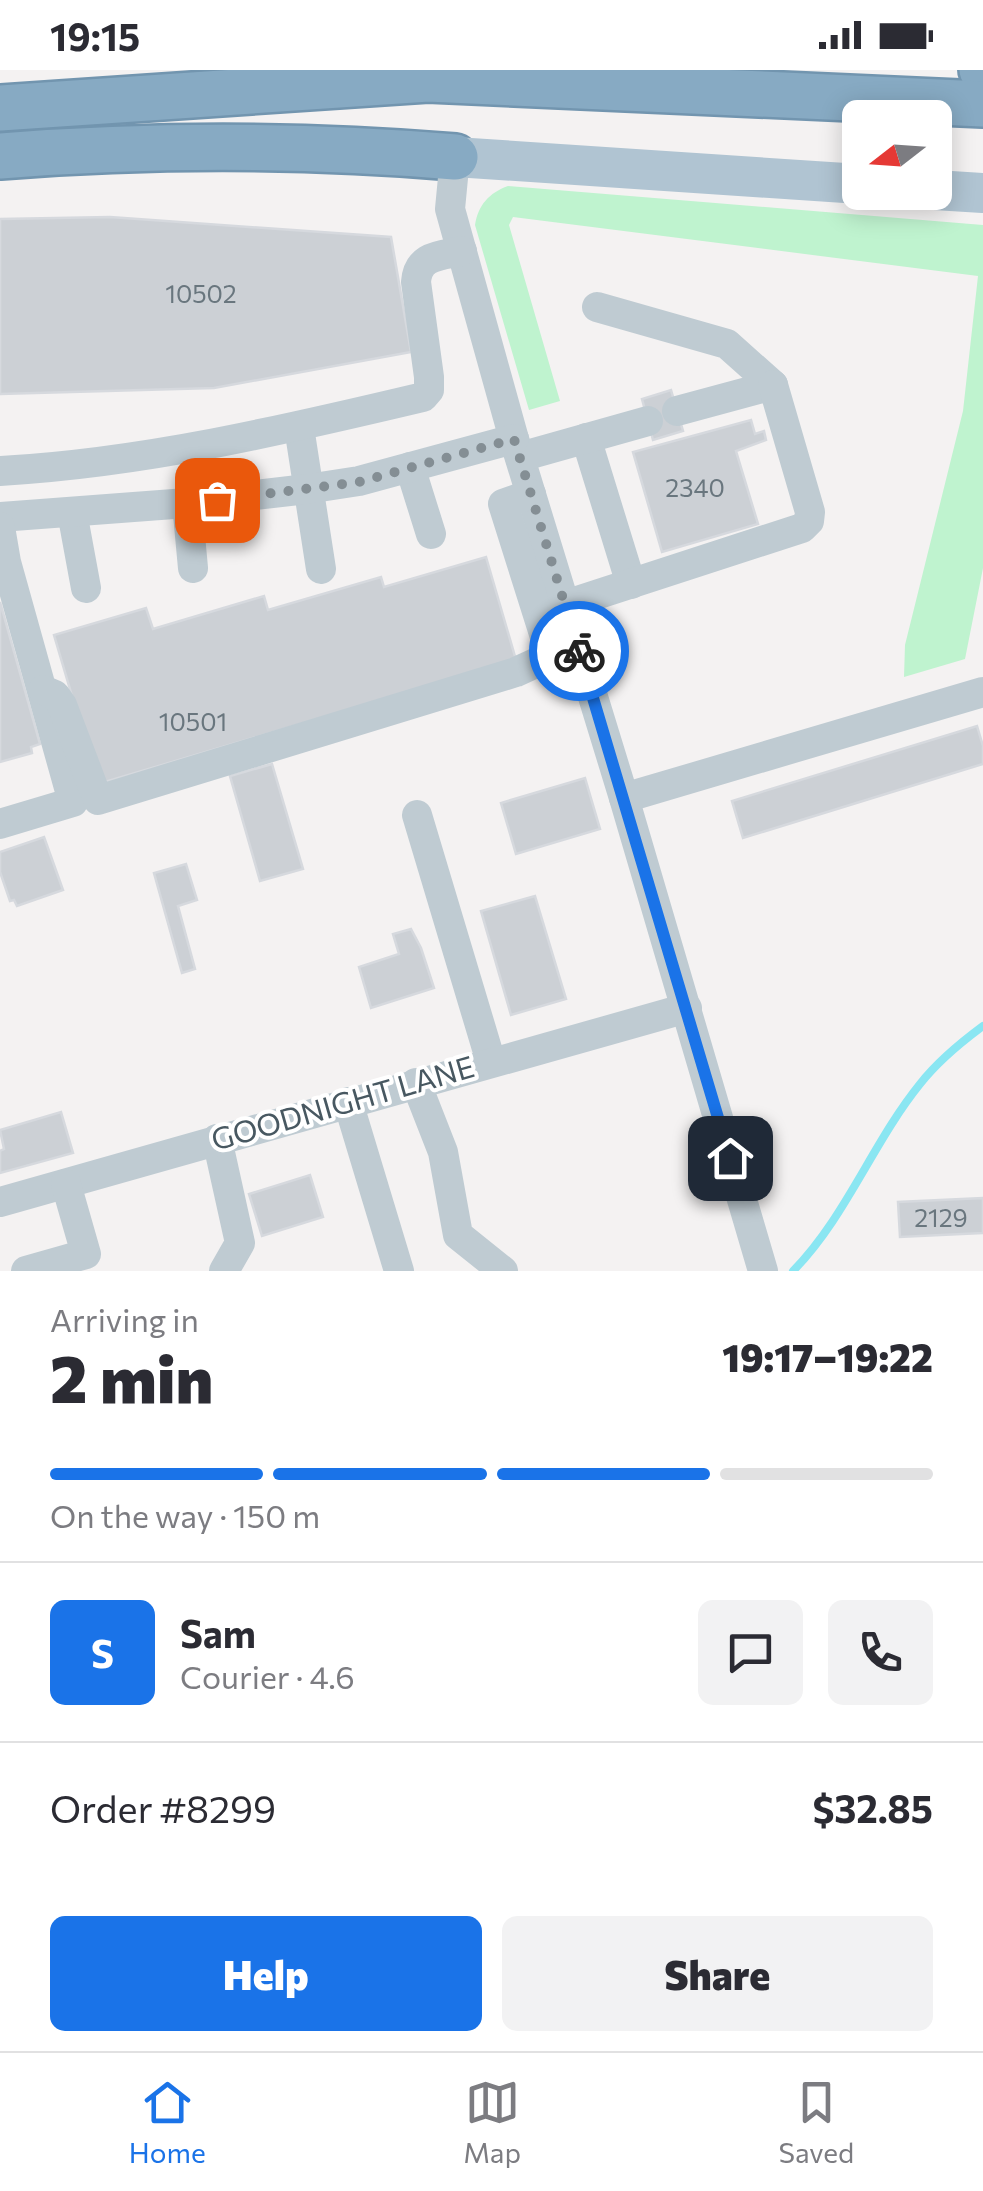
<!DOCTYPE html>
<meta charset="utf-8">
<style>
body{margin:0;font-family:Commissioner,sans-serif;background:#f2f2f3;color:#2b2b33;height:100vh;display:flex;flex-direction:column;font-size:38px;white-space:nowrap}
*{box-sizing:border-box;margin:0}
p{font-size:32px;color:#7c7c81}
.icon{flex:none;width:55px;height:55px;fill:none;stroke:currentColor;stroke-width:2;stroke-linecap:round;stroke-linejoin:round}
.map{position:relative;height:1201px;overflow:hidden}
.drawer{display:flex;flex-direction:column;background:#fff;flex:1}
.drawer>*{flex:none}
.needle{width:65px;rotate:253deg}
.fabs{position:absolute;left:842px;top:30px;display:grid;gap:20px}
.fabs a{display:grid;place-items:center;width:110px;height:110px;border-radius:15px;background:#fff;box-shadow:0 5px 25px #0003;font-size:50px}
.pin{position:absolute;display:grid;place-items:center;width:85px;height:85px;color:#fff;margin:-42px;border-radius:20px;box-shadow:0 5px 15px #0006}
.courier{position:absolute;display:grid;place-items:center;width:100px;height:100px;margin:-50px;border:8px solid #1a73e8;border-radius:50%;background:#fff;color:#222;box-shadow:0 2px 12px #0007}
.overview em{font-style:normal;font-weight:800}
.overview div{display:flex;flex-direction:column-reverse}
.overview{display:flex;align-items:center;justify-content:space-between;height:170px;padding:0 50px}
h1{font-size:65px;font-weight:800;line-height:75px}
.bar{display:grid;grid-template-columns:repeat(4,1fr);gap:15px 10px;align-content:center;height:120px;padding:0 50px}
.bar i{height:12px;border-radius:8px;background:#e1e1e2}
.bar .on{background:#1a73e8}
.bar p{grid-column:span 4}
.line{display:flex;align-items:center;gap:25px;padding:0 50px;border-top:2px solid #e1e1e2}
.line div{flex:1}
.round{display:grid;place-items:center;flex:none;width:105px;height:105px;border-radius:15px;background:#f2f2f3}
.action{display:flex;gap:20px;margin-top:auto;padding:20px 50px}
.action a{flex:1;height:115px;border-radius:15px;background:#1a73e8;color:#fff;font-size:40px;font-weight:800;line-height:115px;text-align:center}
.action a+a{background:#f2f2f3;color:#2b2b33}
.status{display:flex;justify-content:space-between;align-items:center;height:70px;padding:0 50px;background:#fff;direction:ltr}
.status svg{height:28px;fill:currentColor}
.menu{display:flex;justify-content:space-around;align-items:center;height:140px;border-top:2px solid #e1e1e2;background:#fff;font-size:28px;color:#7c7c81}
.menu a{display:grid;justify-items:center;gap:5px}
.menu .on{color:#1a73e8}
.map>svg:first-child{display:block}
</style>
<div class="status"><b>19:15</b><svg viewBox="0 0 49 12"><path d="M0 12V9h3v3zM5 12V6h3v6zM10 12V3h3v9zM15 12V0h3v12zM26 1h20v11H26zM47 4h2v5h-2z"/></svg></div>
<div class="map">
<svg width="983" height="1201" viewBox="0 0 983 1201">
<rect width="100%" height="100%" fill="#f4f2f2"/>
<path fill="#bff3cf" d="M508,116L983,155V498L965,589L904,607L905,575L963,341L978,206L513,147L509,155L560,331L529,340L475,155C478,135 489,123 508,116Z"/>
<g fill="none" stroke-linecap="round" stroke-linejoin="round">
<path stroke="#8ae6f2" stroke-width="8" d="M793,1201C846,1147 873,1072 920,1014C938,991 960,973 983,956"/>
</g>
<g fill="#ccd0d5" stroke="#d6d9de" stroke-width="2.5">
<polygon points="110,147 391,167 411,282 214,318 0,324 0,149"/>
<polygon points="671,320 683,361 653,370 642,329"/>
<polygon points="751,350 755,364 764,361 766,370 736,381 758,454 662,482 633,382"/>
<polygon points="486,487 516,590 98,714 54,565 146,538 153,559 264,526 268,540 381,507 384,517"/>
<polygon points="0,532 40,674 31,677 32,683 0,692"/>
<polygon points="977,656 983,676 983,694 743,768 732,731"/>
<polygon points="272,694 303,799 260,811 230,706"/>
<polygon points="585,708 600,759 516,784 501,733"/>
<polygon points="44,767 63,820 17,836 14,830 10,831 0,802 0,782"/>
<polygon points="186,794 197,830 178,836 195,899 182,903 154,803"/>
<polygon points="535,826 566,929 511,945 481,841"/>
<polygon points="411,859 421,878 434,918 371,938 359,897 399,884 393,864"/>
<polygon points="61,1042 73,1083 0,1103 0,1081 4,1079 0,1060"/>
<polygon points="310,1105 323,1147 262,1166 249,1124"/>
<polygon points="983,1128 983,1163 900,1167 898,1132"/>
</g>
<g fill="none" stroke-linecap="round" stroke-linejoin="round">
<g stroke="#7295af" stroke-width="50">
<g id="highway">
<polyline points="982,0 983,0"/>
<polyline points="0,38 428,9 983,34"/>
<path d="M0,86C155,74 300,74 455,87"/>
</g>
</g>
<g stroke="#bfcbd2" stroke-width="30">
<polyline points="455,87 450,139 514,369 624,728 763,1201"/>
<polyline points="597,237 727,274 773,315 677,341"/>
<polyline points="299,357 321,499"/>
<polyline points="586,368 631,514"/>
<polyline points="520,387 648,351"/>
<polyline points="410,397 431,464"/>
<path d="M0,401C143,393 284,360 423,327L429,320V307L416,212C418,185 439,186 462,181"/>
<polyline points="531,424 503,434 551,586"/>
<polyline points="187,433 193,498"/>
<polyline points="72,442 86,518"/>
<polyline points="0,447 187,433 307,419 359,411 514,369"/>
<polyline points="0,457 6,492 73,732 0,754"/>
<polyline points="565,535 802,458 809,451 810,442 773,315"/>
<polyline points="43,620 55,625 62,635 98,730 516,602 577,574"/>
<polyline points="624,728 983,622"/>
<polyline points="417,745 491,992"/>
<polyline points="416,1013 443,1082 458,1165 503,1201"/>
<polyline points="348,1032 399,1201"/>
<polyline points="217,1069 240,1173 224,1201"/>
<polyline points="0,1132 687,938"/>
<polyline points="26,1201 86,1184 66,1114"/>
</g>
<g stroke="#b0c4d2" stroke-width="40">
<polyline points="455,87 860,114"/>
<polyline points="935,120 983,123"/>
</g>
<use href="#highway" stroke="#87aac3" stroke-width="45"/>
</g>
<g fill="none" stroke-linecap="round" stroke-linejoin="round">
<polyline stroke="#848e94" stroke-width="10" stroke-dasharray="0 18" points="217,430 359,412 514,369 579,581"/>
<polyline stroke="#1a73e8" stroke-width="12" points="579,581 730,1088"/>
</g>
<g text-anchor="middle" stroke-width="8" stroke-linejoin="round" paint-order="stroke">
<g font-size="25" fill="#69767e">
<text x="201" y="233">10502</text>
<text x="695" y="427">2340</text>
<text x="193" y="661">10501</text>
<text x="941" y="1157">2129</text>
</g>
<g font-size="30" fill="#485861" stroke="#fff">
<text transform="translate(343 1034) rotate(-16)" y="10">GOODNIGHT LANE</text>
</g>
</g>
</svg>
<div class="fabs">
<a><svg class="needle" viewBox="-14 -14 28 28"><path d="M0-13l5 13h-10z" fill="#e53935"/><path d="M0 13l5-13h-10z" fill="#7c7c81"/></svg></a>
</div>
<div class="pin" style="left:217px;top:430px;background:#ea580c"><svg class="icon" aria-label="bag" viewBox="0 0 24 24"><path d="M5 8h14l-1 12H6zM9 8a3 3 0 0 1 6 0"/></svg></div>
<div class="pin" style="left:730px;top:1088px;background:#1f2937"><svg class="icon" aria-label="home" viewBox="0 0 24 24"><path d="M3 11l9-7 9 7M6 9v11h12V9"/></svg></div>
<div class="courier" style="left:579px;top:581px"><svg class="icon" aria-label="bike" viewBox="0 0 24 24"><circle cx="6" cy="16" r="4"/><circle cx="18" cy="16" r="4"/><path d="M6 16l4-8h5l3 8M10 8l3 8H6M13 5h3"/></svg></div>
</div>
<section class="drawer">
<div class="overview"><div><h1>2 min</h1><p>Arriving in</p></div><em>19:17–19:22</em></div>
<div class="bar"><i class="on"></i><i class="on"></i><i class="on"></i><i></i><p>On the way · 150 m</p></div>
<div class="line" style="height:180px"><b class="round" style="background:#1a73e8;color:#fff">S</b><div><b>Sam</b><p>Courier · 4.6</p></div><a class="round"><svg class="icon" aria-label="chat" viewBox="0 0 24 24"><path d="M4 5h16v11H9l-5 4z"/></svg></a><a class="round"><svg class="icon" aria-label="phone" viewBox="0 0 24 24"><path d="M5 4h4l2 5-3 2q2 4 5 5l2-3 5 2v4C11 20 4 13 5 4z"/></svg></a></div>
<div class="line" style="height:130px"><div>Order #8299</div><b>$32.85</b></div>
<div class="action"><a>Help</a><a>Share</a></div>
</section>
<nav class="menu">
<a class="on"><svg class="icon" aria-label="home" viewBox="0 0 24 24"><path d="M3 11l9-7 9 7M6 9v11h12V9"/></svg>Home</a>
<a><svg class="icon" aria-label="map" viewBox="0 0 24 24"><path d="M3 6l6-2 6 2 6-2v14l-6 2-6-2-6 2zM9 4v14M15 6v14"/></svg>Map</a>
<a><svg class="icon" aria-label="saved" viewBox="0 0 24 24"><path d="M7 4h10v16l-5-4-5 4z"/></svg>Saved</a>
</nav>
